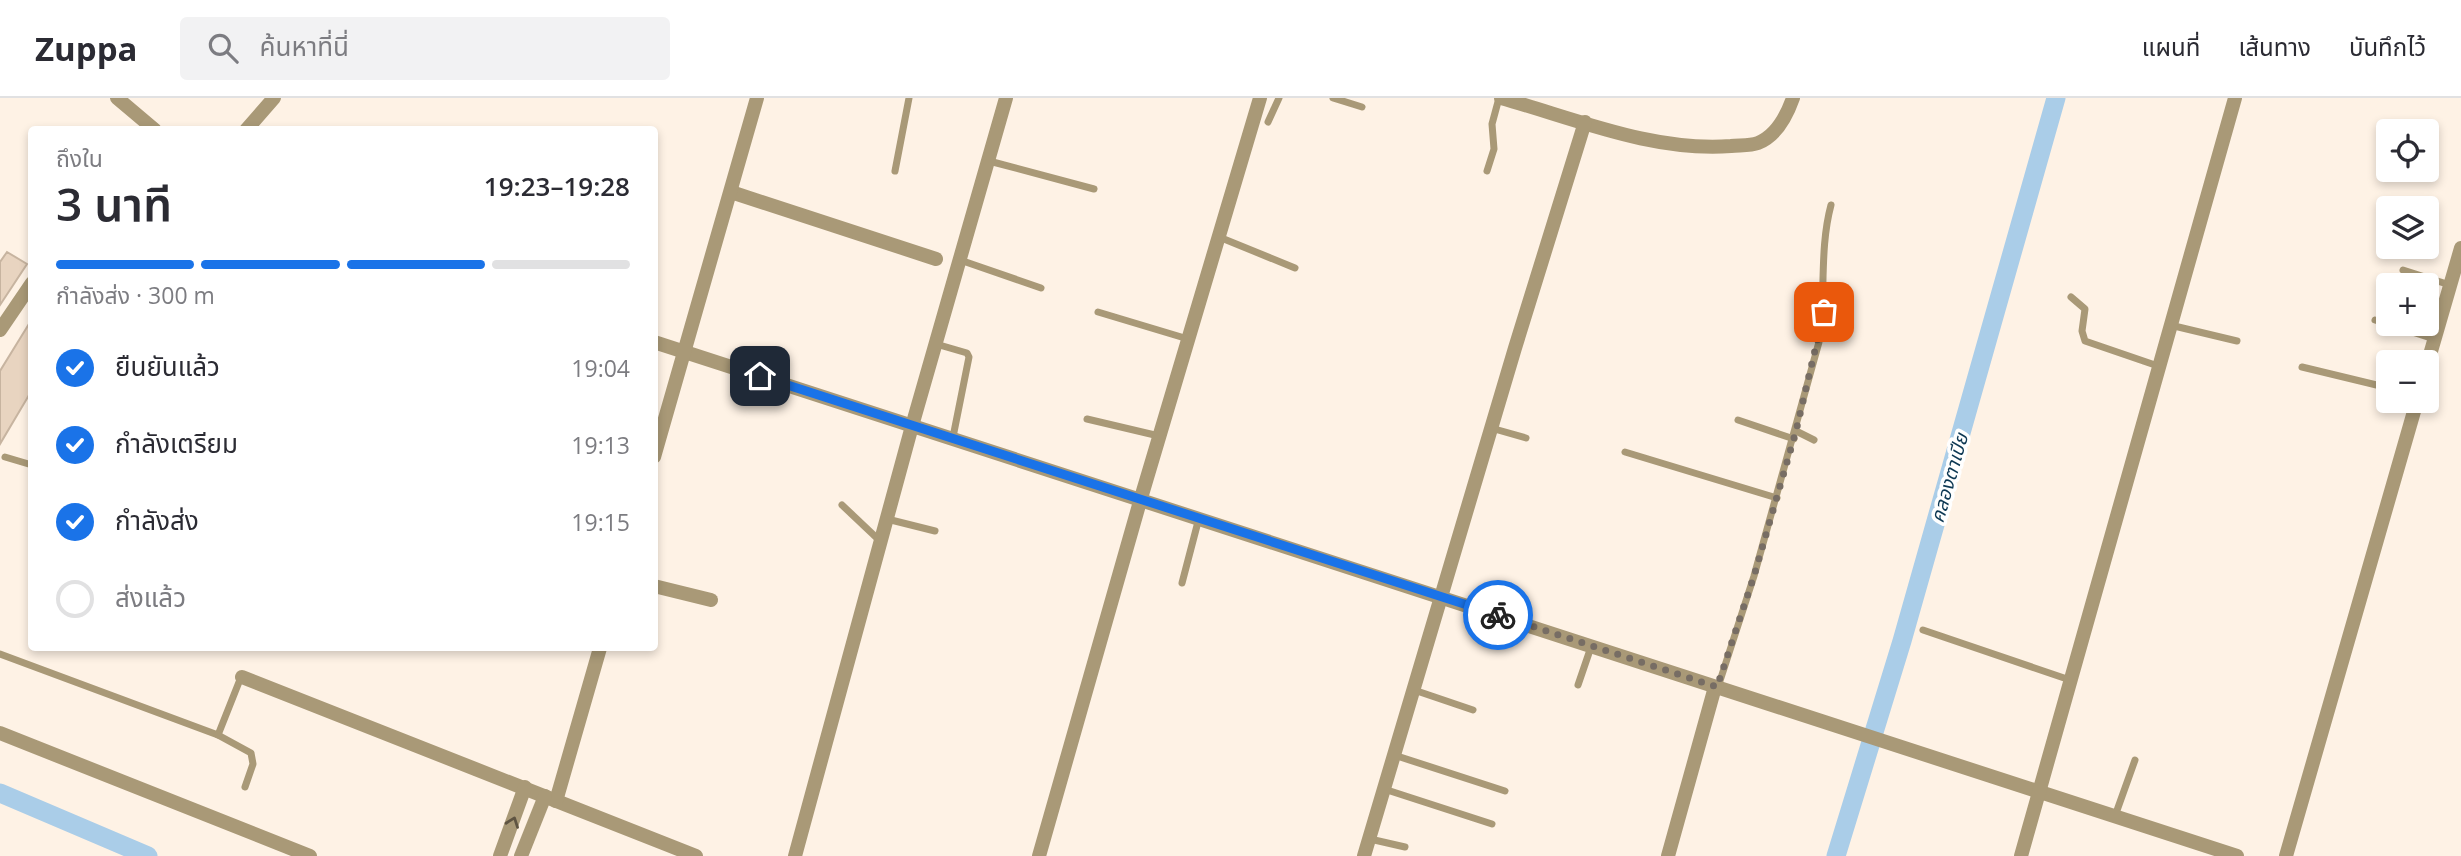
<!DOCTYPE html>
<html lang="th">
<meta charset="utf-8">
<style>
body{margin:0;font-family:"Open Sans","Noto Sans Thai",sans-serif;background:#f2f2f3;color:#2b2b33;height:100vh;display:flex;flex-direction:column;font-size:26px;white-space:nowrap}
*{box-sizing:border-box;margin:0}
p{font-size:23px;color:#7c7c81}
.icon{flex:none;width:38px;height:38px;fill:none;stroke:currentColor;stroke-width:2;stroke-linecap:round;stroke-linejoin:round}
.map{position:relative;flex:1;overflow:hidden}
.details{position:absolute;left:28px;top:28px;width:630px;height:525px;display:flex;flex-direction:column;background:#fff;border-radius:7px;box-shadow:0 4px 10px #0003}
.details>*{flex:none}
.controls{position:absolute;left:2376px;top:21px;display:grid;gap:14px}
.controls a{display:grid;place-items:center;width:63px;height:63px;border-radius:7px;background:#fff;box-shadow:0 4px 10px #0003;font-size:35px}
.pin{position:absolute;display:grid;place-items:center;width:60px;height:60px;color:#fff;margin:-30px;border-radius:14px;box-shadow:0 4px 10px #0006}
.courier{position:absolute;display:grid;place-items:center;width:70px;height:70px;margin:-35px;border:5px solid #1a73e8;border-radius:50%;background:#fff;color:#222;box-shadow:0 2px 9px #0007}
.overview em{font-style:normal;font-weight:600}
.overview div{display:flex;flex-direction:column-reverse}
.overview{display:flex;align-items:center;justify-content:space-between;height:119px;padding:0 28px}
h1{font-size:46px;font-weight:600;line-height:52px}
.bar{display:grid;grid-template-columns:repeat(4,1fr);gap:10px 7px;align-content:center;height:84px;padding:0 28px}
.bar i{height:9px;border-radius:5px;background:#e1e1e2}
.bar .active{background:#1a73e8}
.bar p{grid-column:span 4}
ol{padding:0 28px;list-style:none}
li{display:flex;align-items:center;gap:21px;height:77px}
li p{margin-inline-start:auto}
li .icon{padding:7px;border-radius:50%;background:#1a73e8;color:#fff;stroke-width:4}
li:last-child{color:#7c7c81}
li i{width:38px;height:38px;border:4px solid #e1e1e2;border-radius:50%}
header{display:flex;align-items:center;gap:42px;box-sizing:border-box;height:98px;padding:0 35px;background:#fff;border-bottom:2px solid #e1e1e2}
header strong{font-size:33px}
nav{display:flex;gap:38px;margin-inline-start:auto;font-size:24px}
.search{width:490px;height:63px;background:#f2f2f3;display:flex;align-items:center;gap:18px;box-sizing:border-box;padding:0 24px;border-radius:7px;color:#7c7c81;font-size:26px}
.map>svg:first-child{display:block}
</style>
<header>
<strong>Zuppa</strong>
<div class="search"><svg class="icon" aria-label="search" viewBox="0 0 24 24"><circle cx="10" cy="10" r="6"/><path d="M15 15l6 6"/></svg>ค้นหาที่นี่</div>
<nav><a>แผนที่</a><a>เส้นทาง</a><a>บันทึกไว้</a></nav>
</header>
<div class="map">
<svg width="2461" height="758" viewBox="0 0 2461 758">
<rect width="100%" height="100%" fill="#fef2e5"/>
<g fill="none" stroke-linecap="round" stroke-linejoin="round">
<g stroke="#aacde8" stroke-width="19">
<polyline points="0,695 148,758"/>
<polyline points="1836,758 1902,543 2056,0"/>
</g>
</g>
<g fill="#e8d4c0" stroke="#c7b4a0" stroke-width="2">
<polygon points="7,154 27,166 0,207 0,164"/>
<polygon points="32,221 32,292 0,346 0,273"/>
</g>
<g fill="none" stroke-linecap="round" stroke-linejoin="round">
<g stroke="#a99977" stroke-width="7">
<polyline points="1333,0 1362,9"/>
<polyline points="1268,24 1279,0"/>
<polyline points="989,63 1094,91"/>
<polyline points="895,73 909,0"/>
<polyline points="1487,73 1494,51 1492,26 1499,0"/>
<polyline points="1219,139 1295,170"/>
<polyline points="960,162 1041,190"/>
<polyline points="2403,172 2450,187"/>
<polyline points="2071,199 2085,211 2082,233 2085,243 2158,268"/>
<polyline points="1098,214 1188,241"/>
<polyline points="2375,222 2434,241"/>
<polyline points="2170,227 2237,243"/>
<polyline points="936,246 967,255 969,259 953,339"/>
<polyline points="2302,269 2389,290"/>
<polyline points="1087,321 1159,338"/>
<polyline points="1738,322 1794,341"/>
<polyline points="1491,330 1526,340"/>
<polyline points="1796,333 1814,342"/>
<polyline points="1625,354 1777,400"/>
<polyline points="5,359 32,367"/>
<polyline points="842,407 880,443"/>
<polyline points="887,421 935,433"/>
<polyline points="1182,485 1199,420"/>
<polyline points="1923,532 2070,582"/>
<polyline points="0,556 218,637 251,655 253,666 245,689"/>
<polyline points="1578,587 1591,549"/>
<path d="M1718,589L1754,478L1819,244C1826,198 1819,152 1831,107"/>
<polyline points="1414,592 1473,612"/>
<polyline points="218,637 241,579"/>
<polyline points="1394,657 1505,693"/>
<polyline points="1384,691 1492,726"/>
<polyline points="2115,718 2135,662"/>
<polyline points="1370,741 1405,749"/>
</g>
<g stroke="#a99977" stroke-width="14">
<polyline points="117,0 155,32"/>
<path d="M1501,0C1576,21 1653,54 1731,48C1739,47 1750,48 1758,45C1776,38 1787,17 1793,0"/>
<polyline points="246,32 274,0"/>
<polyline points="731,94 936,161"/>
<polyline points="0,232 32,185"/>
<polyline points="654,244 2237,758"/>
<polyline points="2427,267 2461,150"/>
<polyline points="654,359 757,0"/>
<polyline points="654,488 711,502"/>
<polyline points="242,579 696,758"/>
<polyline points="0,635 310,758"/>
<polyline points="556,703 600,550"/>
<polyline points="500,758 525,689"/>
<polyline points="521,758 545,698"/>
<polyline points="795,758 912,328 1006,0"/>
<polyline points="1039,758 1141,400 1260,0"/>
<polyline points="1364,758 1515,250 1585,24"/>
<polyline points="1668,758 1715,589"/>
<polyline points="2021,758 2235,0"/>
<polyline points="2286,758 2417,303"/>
</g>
</g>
<defs><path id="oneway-chevron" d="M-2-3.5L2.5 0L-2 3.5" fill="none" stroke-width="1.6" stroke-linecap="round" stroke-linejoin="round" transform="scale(1.75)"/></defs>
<use stroke="#5f5442" href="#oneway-chevron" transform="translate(513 724) rotate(-70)"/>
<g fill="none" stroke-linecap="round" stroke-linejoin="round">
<polyline stroke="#776d64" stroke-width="7" stroke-dasharray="0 12.6" points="1498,517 1717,589 1754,478 1796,333 1824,214"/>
<polyline stroke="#1a73e8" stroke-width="9" points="760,278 1498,517"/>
</g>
<g text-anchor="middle" stroke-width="7" stroke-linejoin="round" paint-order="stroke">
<g font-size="19" font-style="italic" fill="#0d3853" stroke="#fff">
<text transform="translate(1949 380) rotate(-74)" y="7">คลองตาเปีย</text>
</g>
</g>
</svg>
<div class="controls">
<a><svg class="icon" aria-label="locate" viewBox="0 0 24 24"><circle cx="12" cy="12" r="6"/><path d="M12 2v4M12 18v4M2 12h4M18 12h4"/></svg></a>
<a><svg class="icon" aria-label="layers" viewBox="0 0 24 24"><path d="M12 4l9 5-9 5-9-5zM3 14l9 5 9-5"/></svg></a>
<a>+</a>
<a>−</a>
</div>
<div class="pin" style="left:1824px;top:214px;background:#ea580c"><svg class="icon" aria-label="bag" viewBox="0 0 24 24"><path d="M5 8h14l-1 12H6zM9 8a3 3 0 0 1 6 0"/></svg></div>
<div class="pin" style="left:760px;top:278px;background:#1f2937"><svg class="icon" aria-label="home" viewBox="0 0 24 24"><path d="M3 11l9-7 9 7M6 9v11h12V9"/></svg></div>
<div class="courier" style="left:1498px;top:517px"><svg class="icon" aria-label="bike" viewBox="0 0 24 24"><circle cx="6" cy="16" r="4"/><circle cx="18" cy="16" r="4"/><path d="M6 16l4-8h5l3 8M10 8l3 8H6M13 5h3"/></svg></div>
<section class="details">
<div class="overview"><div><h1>3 นาที</h1><p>ถึงใน</p></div><em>19:23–19:28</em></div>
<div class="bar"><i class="active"></i><i class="active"></i><i class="active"></i><i></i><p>กำลังส่ง · 300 m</p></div>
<ol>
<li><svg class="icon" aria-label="check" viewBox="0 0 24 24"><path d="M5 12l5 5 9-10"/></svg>ยืนยันแล้ว<p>19:04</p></li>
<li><svg class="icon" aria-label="check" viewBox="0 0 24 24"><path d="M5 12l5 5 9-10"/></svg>กำลังเตรียม<p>19:13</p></li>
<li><svg class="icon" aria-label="check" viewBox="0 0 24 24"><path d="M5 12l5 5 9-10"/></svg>กำลังส่ง<p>19:15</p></li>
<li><i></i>ส่งแล้ว</li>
</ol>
</section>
</div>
